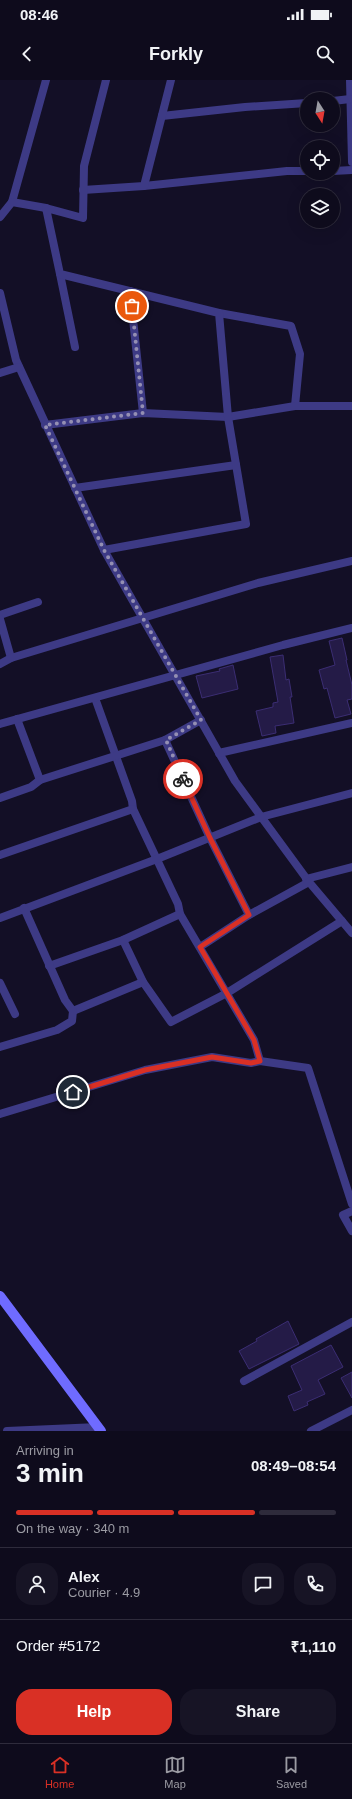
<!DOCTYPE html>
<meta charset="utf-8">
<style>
body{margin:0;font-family:Helvetica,sans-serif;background:#171425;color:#f1f3f6;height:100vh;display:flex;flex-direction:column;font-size:15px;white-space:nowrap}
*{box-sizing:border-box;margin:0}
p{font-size:13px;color:#9b9ba3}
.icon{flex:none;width:22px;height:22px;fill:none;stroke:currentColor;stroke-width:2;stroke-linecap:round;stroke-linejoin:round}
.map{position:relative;height:1351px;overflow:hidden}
.drawer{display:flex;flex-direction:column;background:#0e0b1c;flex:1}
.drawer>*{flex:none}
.needle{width:26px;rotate:169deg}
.controls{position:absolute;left:300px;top:12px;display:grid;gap:8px}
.controls a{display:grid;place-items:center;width:40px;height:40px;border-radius:50%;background:#0e0b1c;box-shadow:0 4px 16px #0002,0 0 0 1px #2e2b3b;font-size:20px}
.pin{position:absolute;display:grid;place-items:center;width:34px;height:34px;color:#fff;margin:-17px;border:2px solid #fff;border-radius:50%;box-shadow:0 1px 4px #0007}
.courier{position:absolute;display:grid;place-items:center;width:40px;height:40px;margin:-20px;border:3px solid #d93025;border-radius:50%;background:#fff;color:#222;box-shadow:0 1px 5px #0007}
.overview em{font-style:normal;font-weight:800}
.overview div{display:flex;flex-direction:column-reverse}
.overview{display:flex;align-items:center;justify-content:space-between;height:68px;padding:0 16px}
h1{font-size:26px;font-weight:800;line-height:30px}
.bar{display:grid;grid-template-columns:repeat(4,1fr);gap:6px 4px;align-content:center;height:48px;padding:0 16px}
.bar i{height:5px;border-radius:3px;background:#2e2b3b}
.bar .active{background:#d93025}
.bar p{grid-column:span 4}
.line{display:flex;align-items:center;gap:10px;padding:0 16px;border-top:1px solid #2e2b3b}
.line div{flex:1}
.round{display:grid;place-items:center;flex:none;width:42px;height:42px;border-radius:16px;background:#171425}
.button{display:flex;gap:8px;margin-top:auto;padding:8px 16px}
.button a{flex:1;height:46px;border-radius:16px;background:#d93025;color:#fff;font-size:16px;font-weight:800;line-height:46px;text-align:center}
.button a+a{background:#171425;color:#f1f3f6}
.status{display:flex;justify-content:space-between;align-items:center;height:28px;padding:0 20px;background:#0e0b1c;direction:ltr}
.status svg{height:11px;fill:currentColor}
header{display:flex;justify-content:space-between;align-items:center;height:52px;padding:0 16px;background:#0e0b1c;font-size:18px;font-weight:800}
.tab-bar{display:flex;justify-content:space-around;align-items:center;height:56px;border-top:1px solid #2e2b3b;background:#0e0b1c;font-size:11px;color:#9b9ba3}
.tab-bar a{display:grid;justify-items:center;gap:2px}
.tab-bar .active{color:#d93025}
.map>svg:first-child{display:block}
</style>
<div class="status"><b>08:46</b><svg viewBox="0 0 49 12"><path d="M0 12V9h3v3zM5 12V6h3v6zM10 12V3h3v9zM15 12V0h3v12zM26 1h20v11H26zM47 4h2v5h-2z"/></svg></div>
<header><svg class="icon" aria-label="back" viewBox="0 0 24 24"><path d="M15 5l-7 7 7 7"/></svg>Forkly<svg class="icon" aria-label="search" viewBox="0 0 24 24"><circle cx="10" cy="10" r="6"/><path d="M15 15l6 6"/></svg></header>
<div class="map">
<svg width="352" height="1351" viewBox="0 0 352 1351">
<rect width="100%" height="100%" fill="#130f26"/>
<g fill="#241b47" stroke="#3b2d73">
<polygon points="342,558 347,580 346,580 352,605 352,619 347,620 351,634 335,638 327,608 324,609 319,590 335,585 329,561"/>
<polygon points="283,575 286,600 289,599 292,617 290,617 294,643 275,646 276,653 262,656 256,631 273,627 273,623 278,622 270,577"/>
<polygon points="233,585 238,609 202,618 196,596 220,591 219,589"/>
<polygon points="288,1241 299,1264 249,1289 239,1271 257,1261 256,1259"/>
<polygon points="331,1265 343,1287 318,1300 325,1314 307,1322 308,1325 294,1331 288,1316 302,1310 291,1286"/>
<polygon points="352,1292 352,1318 341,1298"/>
</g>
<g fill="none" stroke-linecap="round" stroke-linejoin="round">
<g stroke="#3d3a85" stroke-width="8">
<polyline points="350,0 352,82"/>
<polyline points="333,21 350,19"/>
<polyline points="162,36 245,27 307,23"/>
<polyline points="333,91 352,90"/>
<polyline points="144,106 287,91 307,91"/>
<polyline points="83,110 144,106 171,0"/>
<polyline points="12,122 46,0"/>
<polyline points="0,137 12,122 46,128"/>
<polyline points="60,194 75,267"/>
<polyline points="130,211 143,333"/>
<polyline points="0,213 16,280 104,470 235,701 309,802 352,853"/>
<polyline points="219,233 291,246 300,274 295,326"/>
<polyline points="0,293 19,287"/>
<polyline points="45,345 143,333 228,337 295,326 352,326"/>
<polyline points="75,408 236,385"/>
<polyline points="104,470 246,444 228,337 219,233 60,194 46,128 83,138 84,86 106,0"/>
<polyline points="0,535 38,522"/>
<polyline points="0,539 11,578"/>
<polyline points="0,584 11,578 258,503 352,481"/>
<polyline points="95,618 132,721 133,729 178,824 180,834 254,960 260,981"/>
<polyline points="17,639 40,700"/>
<polyline points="0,644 283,565 352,548"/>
<polyline points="165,660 210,758 249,835"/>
<polyline points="219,673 352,643"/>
<polyline points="0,718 31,707 40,700 165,660 201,640"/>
<polyline points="0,775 133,729"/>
<polyline points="306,799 352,787"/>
<polyline points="0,838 157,779 261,737 352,713"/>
<polyline points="123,860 143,902 171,942 227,913 342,841"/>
<polyline points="200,867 249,835 309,802"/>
<polyline points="49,886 123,860 180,834"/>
<polyline points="0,903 15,934"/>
<polyline points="73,931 143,902"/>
<polyline points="0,967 57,950 72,941 73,931 65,920 24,828"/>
<polyline points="0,1034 145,990 212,977 251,983 260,981 308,988 352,1124"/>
<polyline points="352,1131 343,1135 352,1151"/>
<polyline points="244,1301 352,1242"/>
<polyline points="7,1351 98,1347"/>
<polyline points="311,1351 352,1330"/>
</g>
<polyline stroke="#6f6bff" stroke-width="10" points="0,1216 101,1351"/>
</g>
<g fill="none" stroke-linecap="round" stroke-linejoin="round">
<polyline stroke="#948fb3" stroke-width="4" stroke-dasharray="0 7.2" points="132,226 143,333 45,345 104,470 201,640 166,660 183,699"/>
<polyline stroke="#d93025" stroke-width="5" points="73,1012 145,990 212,977 251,983 260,981 254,960 200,867 249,835 210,758 183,699"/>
</g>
</svg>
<div class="controls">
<a><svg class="needle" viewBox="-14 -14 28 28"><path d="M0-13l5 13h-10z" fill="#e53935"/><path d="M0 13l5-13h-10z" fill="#9b9ba3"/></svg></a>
<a><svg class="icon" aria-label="locate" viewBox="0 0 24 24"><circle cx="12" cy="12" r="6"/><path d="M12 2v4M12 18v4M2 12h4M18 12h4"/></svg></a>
<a><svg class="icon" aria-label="layers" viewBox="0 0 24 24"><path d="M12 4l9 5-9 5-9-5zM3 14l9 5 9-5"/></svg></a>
</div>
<div class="pin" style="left:132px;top:226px;background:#ea580c"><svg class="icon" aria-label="bag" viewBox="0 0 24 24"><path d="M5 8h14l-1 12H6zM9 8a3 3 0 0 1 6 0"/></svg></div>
<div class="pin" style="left:73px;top:1012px;background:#1f2937"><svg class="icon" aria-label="home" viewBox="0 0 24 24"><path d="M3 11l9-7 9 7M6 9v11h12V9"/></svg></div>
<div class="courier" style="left:183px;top:699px"><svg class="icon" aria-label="bike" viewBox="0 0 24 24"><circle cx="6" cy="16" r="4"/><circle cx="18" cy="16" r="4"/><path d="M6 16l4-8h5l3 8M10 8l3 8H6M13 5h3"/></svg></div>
</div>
<section class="drawer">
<div class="overview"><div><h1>3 min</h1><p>Arriving in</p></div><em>08:49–08:54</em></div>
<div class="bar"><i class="active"></i><i class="active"></i><i class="active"></i><i></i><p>On the way · 340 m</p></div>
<div class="line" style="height:72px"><a class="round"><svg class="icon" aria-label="person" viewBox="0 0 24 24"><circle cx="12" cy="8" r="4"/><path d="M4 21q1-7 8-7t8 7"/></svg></a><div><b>Alex</b><p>Courier · 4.9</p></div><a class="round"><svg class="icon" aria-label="chat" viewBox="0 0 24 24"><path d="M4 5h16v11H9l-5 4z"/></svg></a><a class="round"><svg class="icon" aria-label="phone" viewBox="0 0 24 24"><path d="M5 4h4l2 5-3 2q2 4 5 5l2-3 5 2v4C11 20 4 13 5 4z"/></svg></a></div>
<div class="line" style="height:52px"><div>Order #5172</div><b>₹1,110</b></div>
<div class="button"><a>Help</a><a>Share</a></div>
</section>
<nav class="tab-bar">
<a class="active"><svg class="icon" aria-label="home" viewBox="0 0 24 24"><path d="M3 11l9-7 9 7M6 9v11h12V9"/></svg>Home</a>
<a><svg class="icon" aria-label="map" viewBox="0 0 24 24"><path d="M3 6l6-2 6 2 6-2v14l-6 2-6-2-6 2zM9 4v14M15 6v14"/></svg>Map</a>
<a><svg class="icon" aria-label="saved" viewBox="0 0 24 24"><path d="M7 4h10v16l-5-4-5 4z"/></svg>Saved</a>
</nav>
